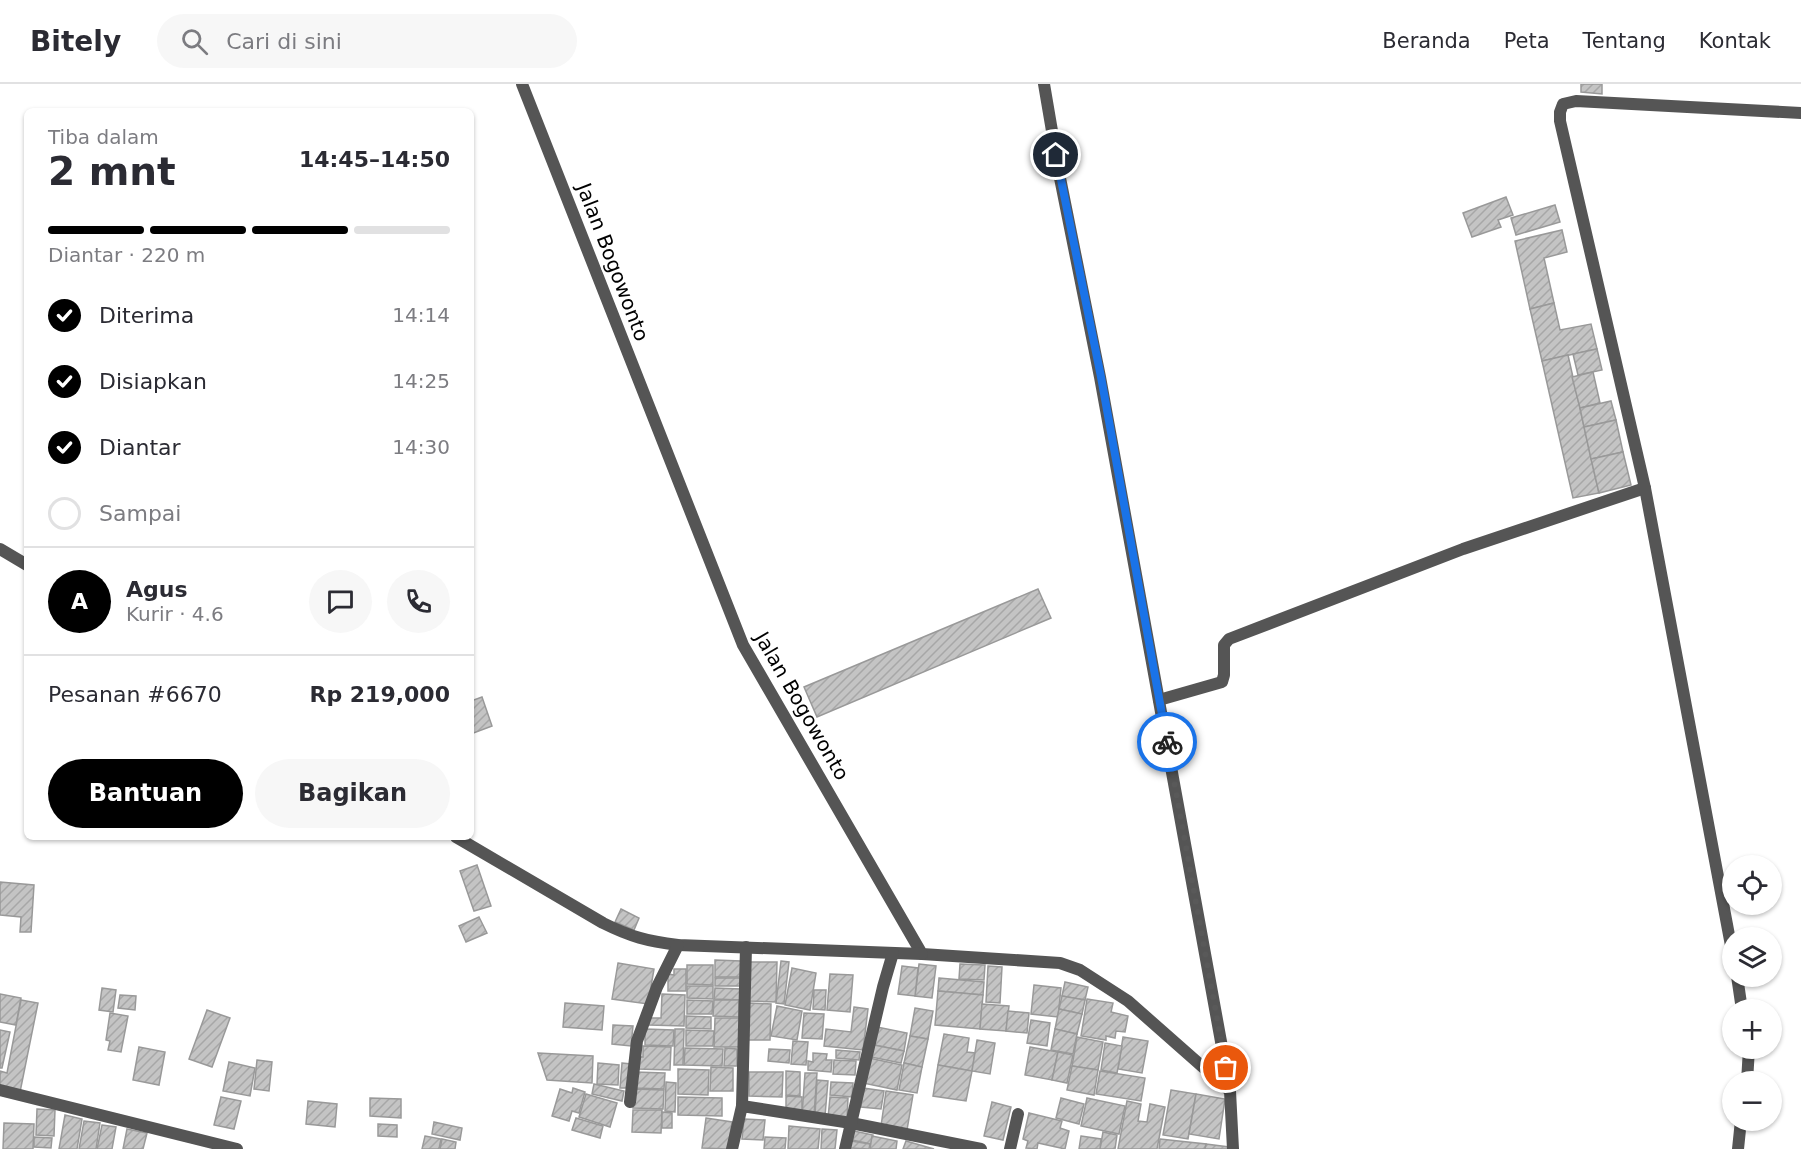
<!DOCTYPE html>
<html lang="id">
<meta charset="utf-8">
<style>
body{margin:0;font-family:"DejaVu Sans",sans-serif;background:#f7f7f7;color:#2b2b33;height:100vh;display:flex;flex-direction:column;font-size:22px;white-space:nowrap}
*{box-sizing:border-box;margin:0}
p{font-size:20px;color:#7c7c81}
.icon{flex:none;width:33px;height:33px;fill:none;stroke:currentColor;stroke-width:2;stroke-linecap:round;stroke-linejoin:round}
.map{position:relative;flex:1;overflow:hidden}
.drawer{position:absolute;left:24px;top:24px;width:450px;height:732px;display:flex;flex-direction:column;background:#fff;border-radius:9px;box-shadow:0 2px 4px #0004}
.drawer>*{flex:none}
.tools{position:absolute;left:1722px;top:771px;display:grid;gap:12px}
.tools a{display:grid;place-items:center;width:60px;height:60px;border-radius:50%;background:#fff;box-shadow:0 2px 4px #0004;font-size:30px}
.pin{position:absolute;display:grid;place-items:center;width:51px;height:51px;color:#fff;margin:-26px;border:3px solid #fff;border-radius:50%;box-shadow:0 2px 6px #0007}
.courier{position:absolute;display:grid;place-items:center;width:60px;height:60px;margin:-30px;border:4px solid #1a73e8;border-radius:50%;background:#fff;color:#222;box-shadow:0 2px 8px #0007}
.overview em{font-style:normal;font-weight:800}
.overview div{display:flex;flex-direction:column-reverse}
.overview{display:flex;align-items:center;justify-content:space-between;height:102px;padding:0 24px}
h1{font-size:39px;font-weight:800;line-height:45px}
.bar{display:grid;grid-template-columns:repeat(4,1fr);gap:9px 6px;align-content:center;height:72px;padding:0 24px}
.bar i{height:8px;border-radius:4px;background:#e1e1e2}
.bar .on{background:#000}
.bar p{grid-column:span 4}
.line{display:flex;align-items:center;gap:15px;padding:0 24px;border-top:2px solid #e1e1e2}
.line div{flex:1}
.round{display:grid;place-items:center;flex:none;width:63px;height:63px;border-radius:32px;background:#f7f7f7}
ol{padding:0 24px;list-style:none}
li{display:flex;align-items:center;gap:18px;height:66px}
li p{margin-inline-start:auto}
li .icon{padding:6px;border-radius:50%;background:#000;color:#fff;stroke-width:4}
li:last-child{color:#7c7c81}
li i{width:33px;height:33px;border:3px solid #e1e1e2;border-radius:50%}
.cta{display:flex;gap:12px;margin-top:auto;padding:12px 24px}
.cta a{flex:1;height:69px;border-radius:36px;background:#000;color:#fff;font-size:24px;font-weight:800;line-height:69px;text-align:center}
.cta a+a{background:#f7f7f7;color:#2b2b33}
header{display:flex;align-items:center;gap:36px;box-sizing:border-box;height:84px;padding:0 30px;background:#fff;border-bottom:2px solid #e1e1e2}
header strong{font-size:28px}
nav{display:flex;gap:33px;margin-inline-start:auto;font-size:21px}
.search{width:420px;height:54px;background:#f7f7f7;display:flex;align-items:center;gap:15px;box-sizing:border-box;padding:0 21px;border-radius:33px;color:#7c7c81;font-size:22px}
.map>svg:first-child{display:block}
</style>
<header>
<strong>Bitely</strong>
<div class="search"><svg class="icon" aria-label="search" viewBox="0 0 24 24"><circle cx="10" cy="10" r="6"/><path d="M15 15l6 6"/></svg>Cari di sini</div>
<nav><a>Beranda</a><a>Peta</a><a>Tentang</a><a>Kontak</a></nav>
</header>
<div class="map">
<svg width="1801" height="1065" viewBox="0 0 1801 1065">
<defs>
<pattern id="building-hatch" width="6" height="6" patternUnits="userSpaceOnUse" patternTransform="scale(1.5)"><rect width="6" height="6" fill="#c4c4c4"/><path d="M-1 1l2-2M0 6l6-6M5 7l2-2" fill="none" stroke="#a7a7a7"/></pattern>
</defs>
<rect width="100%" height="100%" fill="#fff"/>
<g fill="url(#building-hatch)" stroke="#999" stroke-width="1.5">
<polygon points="1581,0 1602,0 1602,10 1581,8"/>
<polygon points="1506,113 1513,131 1498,136 1501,143 1472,153 1463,129"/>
<polygon points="1555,121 1560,138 1516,151 1511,134"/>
<polygon points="1562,146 1567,168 1544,174 1554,219 1530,225 1515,157"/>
<polygon points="1554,219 1560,246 1591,240 1597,265 1542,277 1530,225"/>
<polygon points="1597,265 1602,286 1578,291 1573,270"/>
<polygon points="1568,271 1599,409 1573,414 1542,277"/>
<polygon points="1593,288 1600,319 1580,324 1572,293"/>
<polygon points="1611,317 1616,336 1584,343 1580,324"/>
<polygon points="1616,336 1623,368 1591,375 1584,343"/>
<polygon points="1623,368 1631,401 1599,409 1591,375"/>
<polygon points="1038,505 1051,534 817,633 804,603"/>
<polygon points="482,613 492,642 471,650 471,617"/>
<polygon points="477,781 491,822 474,827 460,787"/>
<polygon points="0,798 34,801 31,848 20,848 21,833 0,831"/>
<polygon points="621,825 639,834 634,846 615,838"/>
<polygon points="479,833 487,849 466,858 459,842"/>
<polygon points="715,876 741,877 740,893 715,893"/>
<polygon points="781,877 789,878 784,920 776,919"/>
<polygon points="750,878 777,878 776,918 749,917"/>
<polygon points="618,879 654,885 648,920 612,915"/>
<polygon points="919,880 936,882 932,914 915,912"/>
<polygon points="960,880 985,881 984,896 959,895"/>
<polygon points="687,881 713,881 713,901 687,900"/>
<polygon points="902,882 918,884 915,912 898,910"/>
<polygon points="988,882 1002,883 1000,919 986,918"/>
<polygon points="792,884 816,889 810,926 785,921"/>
<polygon points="674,885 686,885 686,907 668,907 668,890 674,891"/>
<polygon points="830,890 853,891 850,928 827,926"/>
<rect x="715" y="894" width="25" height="8"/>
<polygon points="939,894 984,898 983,911 938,907"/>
<polygon points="1065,898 1088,903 1085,916 1062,912"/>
<polygon points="1034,901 1061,904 1058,933 1031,930"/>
<polygon points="687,902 713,902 713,915 687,914"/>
<polygon points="102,904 116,906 113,928 99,926"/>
<polygon points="715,904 741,905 741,916 714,915"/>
<polygon points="814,906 826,906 825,926 813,925"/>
<polygon points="938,907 983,911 980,945 935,941"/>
<polygon points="0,910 21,914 16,941 0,938"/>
<polygon points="662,910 685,911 684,942 649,941 649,934 661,934"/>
<polygon points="120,911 136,912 135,926 118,924"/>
<polygon points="1062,912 1085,916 1082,930 1059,925"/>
<polygon points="1087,915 1113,919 1111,928 1128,932 1125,948 1116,947 1115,954 1106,952 1106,956 1081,952"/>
<polygon points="21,916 38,919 20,1008 0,1004 0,987 7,989"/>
<polygon points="687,916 713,917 712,930 687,930"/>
<polygon points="714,916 739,916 739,933 713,932"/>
<polygon points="565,919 604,922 602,946 563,943"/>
<polygon points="749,919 771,920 770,956 748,956"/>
<polygon points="982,920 1009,922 1006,947 980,945"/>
<polygon points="777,922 802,927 797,956 771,952"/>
<polygon points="854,923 868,925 863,966 824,962 826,945 851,948"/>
<polygon points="915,924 933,927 928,955 910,952"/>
<polygon points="1059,925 1082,930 1077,950 1055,945"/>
<polygon points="207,926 230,934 212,983 189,975"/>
<polygon points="1008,927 1029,929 1027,949 1006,947"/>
<polygon points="110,929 128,932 121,968 108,966 110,957 106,956"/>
<polygon points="804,929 824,930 822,955 802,954"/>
<polygon points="686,932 711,933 711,945 686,944"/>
<polygon points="715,934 740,934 739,963 714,963"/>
<polygon points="1031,936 1050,939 1047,962 1027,959"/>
<polygon points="613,941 633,942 631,962 612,960"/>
<polygon points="877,943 907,949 904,967 874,961"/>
<polygon points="645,945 674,946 673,962 645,961"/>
<polygon points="675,945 684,945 683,981 674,981"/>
<polygon points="1055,945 1077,950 1073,970 1051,966"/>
<polygon points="0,946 10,948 2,984 0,984"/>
<polygon points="686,946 714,947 713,962 686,962"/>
<polygon points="944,950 969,954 967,968 975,969 972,987 938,981"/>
<polygon points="910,952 928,955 922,983 904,979"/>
<polygon points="1077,953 1103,958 1098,986 1072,982"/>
<polygon points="1123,953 1148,957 1142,989 1118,985"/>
<polygon points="977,956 995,959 990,990 972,987"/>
<polygon points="793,957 808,958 806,981 791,980"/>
<polygon points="1105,959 1122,962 1117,989 1101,986"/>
<polygon points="874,961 904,967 901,979 871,973"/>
<polygon points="643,962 671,963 670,986 638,985 638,973 643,973"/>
<polygon points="139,963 165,968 159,1001 133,996"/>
<polygon points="1030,963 1058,968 1052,996 1025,991"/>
<polygon points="685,964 723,965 722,982 684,981"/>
<polygon points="725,964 737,965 737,982 724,982"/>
<polygon points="769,965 790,966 789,979 768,977"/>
<polygon points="836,966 860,968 859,976 836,974"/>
<polygon points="1058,968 1073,971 1067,999 1052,996"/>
<polygon points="538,969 593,972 592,999 547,996"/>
<polygon points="813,969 827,970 826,976 832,976 831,988 808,986 808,977 813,978"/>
<polygon points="869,974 902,981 897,1006 863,999"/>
<polygon points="257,976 272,978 269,1007 254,1005"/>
<polygon points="834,976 856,977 855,991 833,990"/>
<polygon points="229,978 255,984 250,1012 223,1007"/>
<polygon points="598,979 619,981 618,1001 597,1000"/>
<polygon points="622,979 631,980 629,1004 620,1004"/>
<polygon points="904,979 922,983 917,1009 899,1006"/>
<polygon points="938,981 972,987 966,1017 933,1012"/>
<polygon points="1072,982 1098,986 1094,1011 1067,1006"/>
<polygon points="711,983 733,984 733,1007 710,1007"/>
<polygon points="678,985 709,986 708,1011 678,1010"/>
<polygon points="786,987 800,988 800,1012 786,1011"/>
<polygon points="1100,987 1145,994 1141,1017 1096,1010"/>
<polygon points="635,988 665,989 664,1005 635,1004"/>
<polygon points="749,988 783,988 782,1013 749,1012"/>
<polygon points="805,989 817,989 814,1031 802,1031"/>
<polygon points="817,996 828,997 825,1032 815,1031"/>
<polygon points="666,998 676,999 675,1028 665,1027"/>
<polygon points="831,998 853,999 852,1013 830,1011"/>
<polygon points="594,1000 624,1007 622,1017 592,1010"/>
<polygon points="573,1004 585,1008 579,1029 572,1027 569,1037 552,1032 560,1005 572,1009"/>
<polygon points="863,1004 884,1007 881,1025 861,1023"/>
<polygon points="633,1005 664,1006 663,1025 633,1024"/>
<polygon points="1171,1006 1196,1010 1188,1055 1163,1051"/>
<polygon points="886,1007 913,1011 907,1046 881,1042"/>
<polygon points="586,1010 617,1019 610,1043 579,1033"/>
<polygon points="1196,1010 1225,1015 1219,1055 1189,1050"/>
<polygon points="786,1012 802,1013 802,1028 786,1028"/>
<polygon points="221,1013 241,1017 234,1045 214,1041"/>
<polygon points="678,1013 722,1014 722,1032 678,1031"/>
<polygon points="830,1013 848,1014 847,1035 828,1034"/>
<polygon points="370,1014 401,1015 401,1034 370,1032"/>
<polygon points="1061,1014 1084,1020 1079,1040 1056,1034"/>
<polygon points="1087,1014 1125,1022 1119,1050 1081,1042"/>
<polygon points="308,1017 337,1020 335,1043 306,1040"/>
<polygon points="1127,1017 1141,1020 1138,1037 1147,1038 1150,1020 1165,1023 1157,1065 1118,1065"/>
<polygon points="992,1018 1011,1023 1003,1056 984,1052"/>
<polygon points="37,1025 55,1026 54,1052 36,1051"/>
<polygon points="633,1026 662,1026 661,1049 632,1048"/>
<polygon points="662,1028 672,1029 672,1044 662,1044"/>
<polygon points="1029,1029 1062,1037 1060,1044 1069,1047 1065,1065 1038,1059 1037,1065 1026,1064 1028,1057 1023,1055"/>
<polygon points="65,1031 82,1035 77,1065 59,1065"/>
<polygon points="576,1034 603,1042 600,1054 572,1046"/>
<polygon points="706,1034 732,1038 728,1065 702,1064"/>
<polygon points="744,1035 765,1036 763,1056 742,1055"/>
<polygon points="84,1037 100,1039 96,1065 79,1065"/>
<polygon points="434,1038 462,1044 460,1056 432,1050"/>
<polygon points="4,1039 34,1040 33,1065 3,1065"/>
<polygon points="378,1040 397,1041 397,1053 378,1052"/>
<polygon points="102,1041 116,1043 112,1065 97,1065"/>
<polygon points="789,1042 820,1045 818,1065 788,1065"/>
<polygon points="127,1045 147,1049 143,1065 123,1065"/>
<polygon points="822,1045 837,1046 835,1065 821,1065"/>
<polygon points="854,1047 873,1051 871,1060 852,1056"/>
<polygon points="1103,1048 1117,1051 1115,1065 1100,1065"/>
<polygon points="425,1052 441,1055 439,1065 422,1065"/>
<polygon points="872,1052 897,1057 896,1065 870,1065"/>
<polygon points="1081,1052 1101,1055 1100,1065 1079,1065"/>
<polygon points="34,1053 52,1054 51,1064 34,1063"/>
<polygon points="765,1053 786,1054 785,1065 764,1065"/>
<polygon points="442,1055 456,1058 455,1065 440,1065"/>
<polygon points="1160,1055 1206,1060 1205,1065 1159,1065"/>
<polygon points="851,1057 870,1060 869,1065 850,1064"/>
<polygon points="906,1057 934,1065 903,1065"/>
<polygon points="1206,1060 1229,1063 1229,1065 1205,1065"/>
</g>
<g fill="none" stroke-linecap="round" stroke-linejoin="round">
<g stroke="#555" stroke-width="12">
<polyline points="522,0 743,561 922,870 1060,879 1080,886 1128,917 1230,1007 1233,1065"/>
<polyline points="1044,0 1060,94 1100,293 1230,1007"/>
<polyline points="0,465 27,481"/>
<polyline points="1159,616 1222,598 1224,591 1224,561 1229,555 1463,465 1645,404"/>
<path d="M456,753L603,839C631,853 647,857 678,861L922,870"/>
<polyline points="1732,867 1645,404 1560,37 1560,28 1563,20 1576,17 1801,29"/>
<polyline points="1737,892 1742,926"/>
<polyline points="1747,998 1749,964"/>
<polyline points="0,1006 237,1065"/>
<polyline points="630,1018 637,957 657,903 678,861"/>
<polyline points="742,1022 746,863"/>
<polyline points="732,1065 742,1022 851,1039 981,1065"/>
<polyline points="845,1065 883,903 893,869"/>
<polyline points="1010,1065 1018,1030"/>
<polyline points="1738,1065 1741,1036"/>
</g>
</g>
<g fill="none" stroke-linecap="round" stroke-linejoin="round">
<polyline stroke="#595959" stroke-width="6" stroke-dasharray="0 10.8" points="1167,658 1226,984"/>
<polyline stroke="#1a73e8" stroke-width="8" points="1056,71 1101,293 1167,658"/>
</g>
<g text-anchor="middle" stroke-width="4.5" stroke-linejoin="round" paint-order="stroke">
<g font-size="20" fill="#000" stroke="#fff">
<text transform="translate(613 178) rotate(69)" y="7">Jalan Bogowonto</text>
<text transform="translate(802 622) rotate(60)" y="7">Jalan Bogowonto</text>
</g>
</g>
</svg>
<div class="tools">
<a><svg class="icon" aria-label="locate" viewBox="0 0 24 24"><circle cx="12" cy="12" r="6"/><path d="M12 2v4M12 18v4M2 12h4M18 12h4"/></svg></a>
<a><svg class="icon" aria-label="layers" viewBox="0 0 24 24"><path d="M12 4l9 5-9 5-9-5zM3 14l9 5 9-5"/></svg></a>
<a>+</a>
<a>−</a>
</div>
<div class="pin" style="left:1226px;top:984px;background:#ea580c"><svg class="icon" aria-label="bag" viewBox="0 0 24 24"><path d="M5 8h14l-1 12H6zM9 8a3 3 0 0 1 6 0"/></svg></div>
<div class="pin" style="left:1056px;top:71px;background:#1f2937"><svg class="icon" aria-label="home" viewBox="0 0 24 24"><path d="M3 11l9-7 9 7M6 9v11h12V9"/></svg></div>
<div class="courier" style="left:1167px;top:658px"><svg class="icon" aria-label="bike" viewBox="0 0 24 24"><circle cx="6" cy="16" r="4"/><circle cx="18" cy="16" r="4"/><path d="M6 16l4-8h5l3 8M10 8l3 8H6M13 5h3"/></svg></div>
<section class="drawer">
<div class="overview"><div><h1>2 mnt</h1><p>Tiba dalam</p></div><em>14:45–14:50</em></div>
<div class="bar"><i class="on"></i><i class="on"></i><i class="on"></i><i></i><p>Diantar · 220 m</p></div>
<ol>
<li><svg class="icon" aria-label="check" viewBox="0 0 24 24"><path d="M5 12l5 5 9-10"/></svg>Diterima<p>14:14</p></li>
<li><svg class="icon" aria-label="check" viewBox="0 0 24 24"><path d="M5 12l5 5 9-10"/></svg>Disiapkan<p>14:25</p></li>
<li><svg class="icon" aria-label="check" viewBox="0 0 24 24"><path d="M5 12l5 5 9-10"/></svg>Diantar<p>14:30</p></li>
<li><i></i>Sampai</li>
</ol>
<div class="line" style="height:108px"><b class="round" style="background:#000;color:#fff">A</b><div><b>Agus</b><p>Kurir · 4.6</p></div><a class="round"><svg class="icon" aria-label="chat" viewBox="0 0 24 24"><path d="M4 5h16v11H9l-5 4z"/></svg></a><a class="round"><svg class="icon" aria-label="phone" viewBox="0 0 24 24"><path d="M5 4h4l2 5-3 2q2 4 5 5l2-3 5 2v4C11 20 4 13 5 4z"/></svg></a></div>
<div class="line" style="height:78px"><div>Pesanan #6670</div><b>Rp 219,000</b></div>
<div class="cta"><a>Bantuan</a><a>Bagikan</a></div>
</section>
</div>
